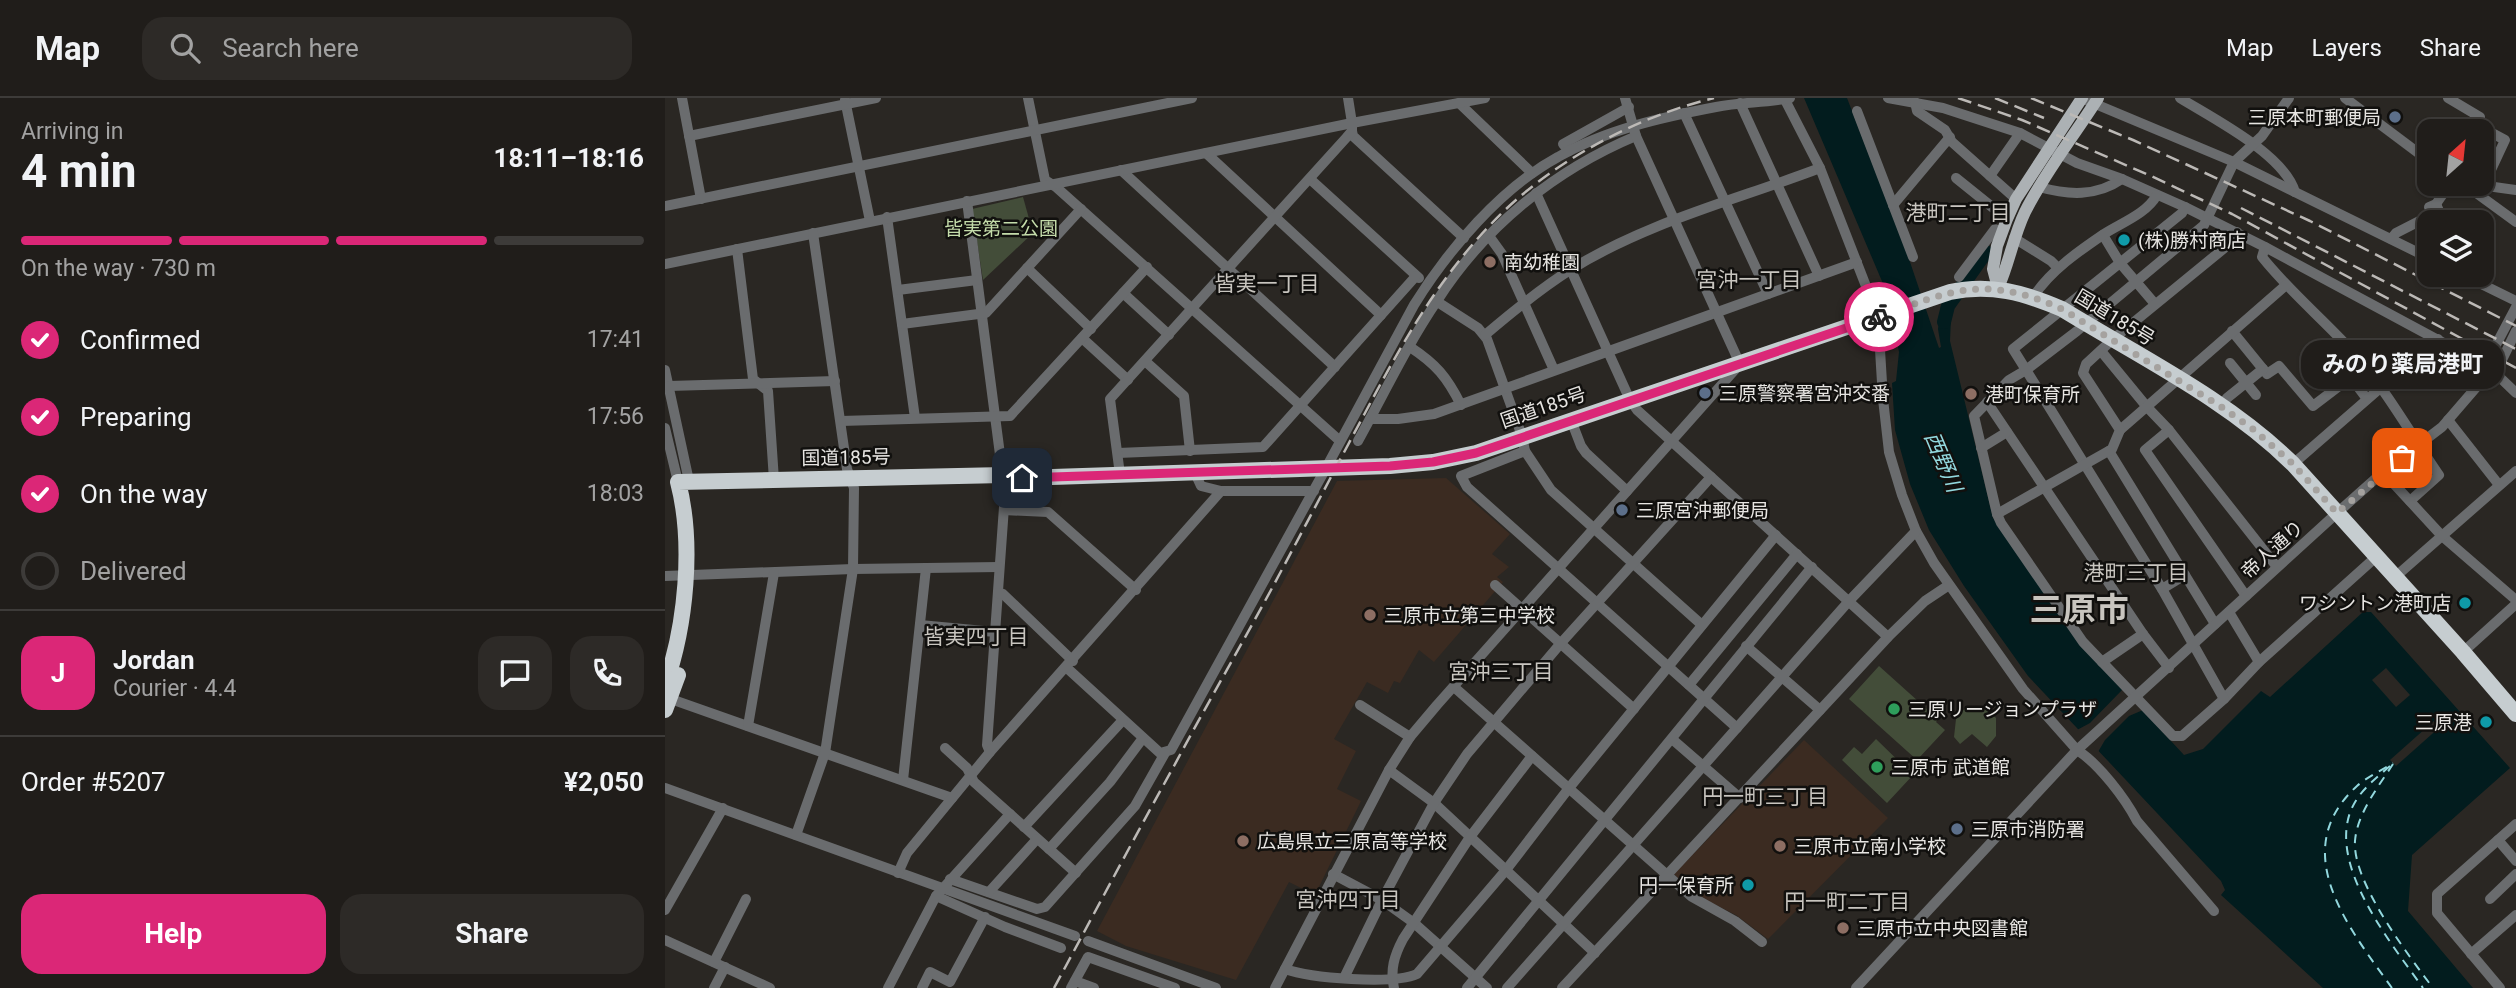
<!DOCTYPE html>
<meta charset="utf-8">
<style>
body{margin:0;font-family:Roboto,"Noto Sans JP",sans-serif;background:#2d2a27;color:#f1f3f6;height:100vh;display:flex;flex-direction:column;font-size:26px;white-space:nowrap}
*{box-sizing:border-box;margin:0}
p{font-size:23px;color:#a2a2a2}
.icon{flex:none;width:38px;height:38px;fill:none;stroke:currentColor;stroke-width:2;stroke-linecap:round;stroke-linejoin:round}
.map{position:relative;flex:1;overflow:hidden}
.sheet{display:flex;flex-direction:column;background:#201d1a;width:665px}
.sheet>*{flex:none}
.needle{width:46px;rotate:27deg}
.fabs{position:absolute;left:1752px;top:21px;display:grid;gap:14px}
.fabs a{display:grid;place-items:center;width:77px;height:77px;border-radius:14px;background:#201d1a;box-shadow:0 2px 5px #0004,0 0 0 2px #3d3b39;font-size:35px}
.pin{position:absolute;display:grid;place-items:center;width:60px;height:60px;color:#fff;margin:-30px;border-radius:14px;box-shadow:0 4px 10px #0006}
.courier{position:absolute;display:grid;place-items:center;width:70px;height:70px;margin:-35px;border:5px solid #db2777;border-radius:50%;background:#fff;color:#222;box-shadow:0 2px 9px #0007}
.bubble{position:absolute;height:49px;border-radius:21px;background:#201d1a;box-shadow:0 2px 5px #0004,0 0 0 2px #3d3b39;font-size:23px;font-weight:700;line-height:49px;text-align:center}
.summary em{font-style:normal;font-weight:700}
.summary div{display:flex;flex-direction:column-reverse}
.summary{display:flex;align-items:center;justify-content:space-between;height:119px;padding:0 21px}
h1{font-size:46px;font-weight:700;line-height:52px}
.bar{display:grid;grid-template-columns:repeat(4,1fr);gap:10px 7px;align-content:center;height:84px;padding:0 21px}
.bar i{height:9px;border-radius:5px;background:#3d3b39}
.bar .on{background:#db2777}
.bar p{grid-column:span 4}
.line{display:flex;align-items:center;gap:18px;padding:0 21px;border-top:2px solid #3d3b39}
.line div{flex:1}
.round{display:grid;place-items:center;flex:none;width:74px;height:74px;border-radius:21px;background:#2d2a27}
ol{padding:0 21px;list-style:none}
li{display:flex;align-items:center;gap:21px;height:77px}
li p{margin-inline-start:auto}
li .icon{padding:7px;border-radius:50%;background:#db2777;color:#fff;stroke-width:4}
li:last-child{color:#a2a2a2}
li i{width:38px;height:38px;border:4px solid #3d3b39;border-radius:50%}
.action{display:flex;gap:14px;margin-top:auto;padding:14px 21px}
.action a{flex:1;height:80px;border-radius:21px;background:#db2777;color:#fff;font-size:28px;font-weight:700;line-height:80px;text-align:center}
.action a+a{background:#2d2a27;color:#f1f3f6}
header{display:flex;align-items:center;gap:42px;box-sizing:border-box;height:98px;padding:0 35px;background:#201d1a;border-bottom:2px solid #3d3b39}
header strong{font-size:33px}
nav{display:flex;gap:38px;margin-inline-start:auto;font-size:24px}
.search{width:490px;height:63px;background:#2d2a27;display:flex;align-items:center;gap:18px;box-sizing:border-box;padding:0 24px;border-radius:21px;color:#a2a2a2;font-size:26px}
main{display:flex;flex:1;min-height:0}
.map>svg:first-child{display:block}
</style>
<header>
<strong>Map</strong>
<div class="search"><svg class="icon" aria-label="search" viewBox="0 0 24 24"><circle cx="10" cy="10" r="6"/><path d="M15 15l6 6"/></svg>Search here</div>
<nav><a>Map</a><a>Layers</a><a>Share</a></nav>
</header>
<main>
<section class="sheet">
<div class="summary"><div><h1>4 min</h1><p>Arriving in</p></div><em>18:11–18:16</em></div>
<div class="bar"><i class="on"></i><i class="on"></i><i class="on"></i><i></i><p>On the way · 730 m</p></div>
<ol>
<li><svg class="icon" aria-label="check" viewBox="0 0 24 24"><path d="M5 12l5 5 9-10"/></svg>Confirmed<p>17:41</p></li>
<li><svg class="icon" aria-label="check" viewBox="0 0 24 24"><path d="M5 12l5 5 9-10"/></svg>Preparing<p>17:56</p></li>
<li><svg class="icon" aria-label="check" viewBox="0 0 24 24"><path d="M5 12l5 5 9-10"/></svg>On the way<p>18:03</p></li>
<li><i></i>Delivered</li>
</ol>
<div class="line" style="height:126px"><b class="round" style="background:#db2777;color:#fff">J</b><div><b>Jordan</b><p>Courier · 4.4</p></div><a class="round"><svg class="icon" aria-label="chat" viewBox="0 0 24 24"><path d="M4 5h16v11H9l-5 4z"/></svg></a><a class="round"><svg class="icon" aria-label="phone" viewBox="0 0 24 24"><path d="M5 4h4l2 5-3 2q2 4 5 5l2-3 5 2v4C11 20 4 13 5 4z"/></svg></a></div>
<div class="line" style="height:91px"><div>Order #5207</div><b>¥2,050</b></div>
<div class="action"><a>Help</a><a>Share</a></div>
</section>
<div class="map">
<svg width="1851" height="890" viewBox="0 0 1851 890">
<rect width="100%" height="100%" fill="#2a2723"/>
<g fill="#3b2b21">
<polygon points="781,380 845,436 827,456 844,469 832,479 838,484 769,564 754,552 735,585 729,583 723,595 702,584 669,641 691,653 672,691 696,703 650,797 624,784 571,882 461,848 432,833 672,383"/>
<polygon points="1139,642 1223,720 1103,841 1071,817 1029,796 1009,776"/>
</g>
<g fill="#434d39">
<polygon points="358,99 368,135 318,182 307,111"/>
<polygon points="1214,568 1273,621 1271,624 1280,632 1252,662 1184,601"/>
<polygon points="1302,608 1321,610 1331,620 1331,638 1322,649 1307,636 1295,646 1289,639 1291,621"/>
<polygon points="1211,641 1248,677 1222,705 1177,662 1189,649 1197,656"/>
</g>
<polygon fill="#021c1e" points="1139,0 1182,0 1243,158 1274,250 1276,249 1273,231 1276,208 1290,206 1286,220 1285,243 1328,420 1415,545 1519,657 1538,651 1596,593 1605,599 1698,514 1706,514 1845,670 1747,757 1743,813 1808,890 1658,890 1556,797 1560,792 1556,783 1363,578 1299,488 1264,432 1245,386 1230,332 1227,285 1231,283 1234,254 1222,195"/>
<g fill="#2a2723">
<polygon points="1721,570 1745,597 1731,609 1707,582"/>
<polygon points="1458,591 1478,612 1464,618 1440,642 1433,654 1412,632 1425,625"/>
<polygon points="1770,622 1776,628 1731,668 1725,662"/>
</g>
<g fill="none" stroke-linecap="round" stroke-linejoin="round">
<polyline stroke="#021c1e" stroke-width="14" points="1279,224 1283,208 1321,154"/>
<g stroke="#92d8de" stroke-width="2" stroke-dasharray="9 7" stroke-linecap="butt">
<path d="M1728,666C1713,689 1692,716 1690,743C1687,784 1744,858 1768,890"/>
<path d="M1725,668C1710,681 1694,693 1686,712C1663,769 1727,846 1758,890"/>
<path d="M1727,890C1684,830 1621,753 1692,688C1702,679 1717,672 1728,665"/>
</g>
<g stroke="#6a6c6e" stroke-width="10">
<polyline points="17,0 36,101"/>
<polyline points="363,0 380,82 391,89 675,343"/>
<path d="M1119,0L1155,70L1213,219L1218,301L1224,354L1237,397L1251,433L1269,465L1358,591L1412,652C1434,666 1460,700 1472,723L1549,813"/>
<polyline points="1223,0 1278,10 1355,35 1412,65 1457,81 1520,109 1600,149 1825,270 1851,295"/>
<path d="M1515,0C1547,20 1619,56 1630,94"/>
<polyline points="1624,0 1597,38 1569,64 1539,127 1412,233 1361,272 1344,282 1309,318 1332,416 1336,425 1418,544 1508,638 1517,638 1559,601 1594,564 1711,459"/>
<polyline points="1680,0 1764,63"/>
<polyline points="1783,0 1815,19 1810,26 1840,42 1819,87"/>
<polyline points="180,2 205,123"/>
<polyline points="1423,3 1569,64 1764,160"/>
<polyline points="1250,4 1252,13 1280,32 1287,44 1351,101"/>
<polyline points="794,5 867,75"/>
<polyline points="1075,5 1154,178"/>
<polyline points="1192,13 1248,159"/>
<polyline points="1019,15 1103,196"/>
<polyline points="687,33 688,38 799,140"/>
<polyline points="24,38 211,0"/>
<polyline points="904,53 898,46 964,9"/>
<polyline points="541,55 716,217"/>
<polyline points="456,72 670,269"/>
<polyline points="1325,78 1355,35"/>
<polyline points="1291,80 1342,121"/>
<polyline points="645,81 754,180"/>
<polyline points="1799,86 1851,124"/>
<polyline points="1815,87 1851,92"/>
<path d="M1374,89C1403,97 1431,99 1457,81"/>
<polyline points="871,95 965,302 972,312 1223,539"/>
<polyline points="302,103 340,395 322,647 325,654"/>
<polyline points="1228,107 1285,39"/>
<polyline points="0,108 527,0"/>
<polyline points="1520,109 1517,115 1348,251 1497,491 1559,601"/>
<polyline points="1764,109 1771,106 1785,86"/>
<polyline points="222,119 250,320"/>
<polyline points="1438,137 1455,165 1490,206"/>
<polyline points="824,138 837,156 889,272"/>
<polyline points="1349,140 1386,163 1393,170"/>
<polyline points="1726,141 1731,135 1774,113 1771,106"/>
<path d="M1600,149L1597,159C1624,193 1658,221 1687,253C1721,291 1745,335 1774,377L1745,403"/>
<polyline points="72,151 88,281 103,293 109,382"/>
<polyline points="0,166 687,25 683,0"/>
<polyline points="362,170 426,231"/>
<polyline points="1798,177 1851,203"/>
<polyline points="1294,179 1330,131 1337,134"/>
<polyline points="233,192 312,182"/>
<polyline points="458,195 504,237"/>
<path d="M1369,198C1385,173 1414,153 1439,136C1458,124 1481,116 1492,97"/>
<polyline points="771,203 813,230 822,241 857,338 860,353 886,392 1037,527"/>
<polyline points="237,226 321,215 416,111"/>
<polyline points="1567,233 1602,276 1614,268 1648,308 1686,279"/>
<path d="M820,237C847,214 875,191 905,172C982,124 1071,102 1155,70"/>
<polyline points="417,240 463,282"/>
<path d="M745,249C771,266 782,279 796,307"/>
<polyline points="1436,253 1482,309 1504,332 1612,469"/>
<polyline points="1687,254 1675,265 1702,301"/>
<polyline points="480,263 519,298 525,353"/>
<polyline points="1565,265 1591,297"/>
<polyline points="1825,270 1824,260 1851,209"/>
<polyline points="1825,270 1835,266 1851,233"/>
<polyline points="0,272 24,383"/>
<polyline points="4,288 170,283"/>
<polyline points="1322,304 1478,536 1504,570"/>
<polyline points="1555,308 1562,300 1598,271"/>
<polyline points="705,321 733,321 769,316 1192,164"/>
<polyline points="906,322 916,348 921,355 962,393"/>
<polyline points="1783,322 1834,387"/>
<polyline points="176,323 345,318 482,169"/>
<polyline points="0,330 13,384"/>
<polyline points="1455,332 1621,187"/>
<polyline points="1504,332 1480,352 1581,498"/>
<path d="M693,343C719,296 742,247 772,203C820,128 890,72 971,38"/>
<polyline points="1316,350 1342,334"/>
<polyline points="860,353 796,378 802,389 1072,630"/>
<polyline points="1444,353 1550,526"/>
<polyline points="453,355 598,349 751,178"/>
<polyline points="1628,366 1713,292 1723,279 1770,246 1773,241"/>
<polyline points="454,369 445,301 681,40 687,33 687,25 820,0"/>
<polyline points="1718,374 1777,438 1851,502"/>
<polyline points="530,375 536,388 556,393 649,393"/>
<polyline points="339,412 383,414 471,492"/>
<polyline points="1332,416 1447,351 1455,332 1418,275 1421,266 1447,242 1568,143 1572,134"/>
<polyline points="0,478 188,471 334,469"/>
<polyline points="1729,480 1851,373"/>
<polyline points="830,487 969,611"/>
<polyline points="1497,491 1520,477"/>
<polyline points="333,495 338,496 408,563"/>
<polyline points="1564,514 1594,564"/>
<polyline points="255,527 330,534"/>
<polyline points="1081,548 1155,612"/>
<polyline points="1798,554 1851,506"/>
<polyline points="1437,564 1478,536"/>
<path d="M402,570L495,655L506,652L661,370L749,207C783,152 836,90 893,59C940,32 998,19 1051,9C1075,4 1101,5 1125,0"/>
<polyline points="1024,587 1132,456"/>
<polyline points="789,589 1027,799 1070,823 1097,844"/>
<polyline points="0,599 287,700"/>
<polyline points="695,607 745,639"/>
<polyline points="83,628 109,475"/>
<polyline points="1007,641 1075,700"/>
<polyline points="280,650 302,670 309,684 411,775"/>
<polyline points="724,672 769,705 930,855"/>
<polyline points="238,682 261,470"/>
<polyline points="0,690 410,838"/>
<polyline points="359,729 458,622"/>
<polyline points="131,737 160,655 188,471 189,390 182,371 148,135"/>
<polyline points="1833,742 1851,763"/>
<polyline points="384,751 445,684 478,640"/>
<polyline points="233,775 242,755 325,654 556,393"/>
<polyline points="668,776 717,802 749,825 822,890"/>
<polyline points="285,781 372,811 380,809 470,708 500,655"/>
<polyline points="324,794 372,741"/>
<polyline points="271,798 340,829 396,850"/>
<polyline points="1825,801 1851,776"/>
<polyline points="0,812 58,710"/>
<polyline points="0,842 105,890"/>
<polyline points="423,843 551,890"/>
<polyline points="1806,856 1851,817"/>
<polyline points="49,864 81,801"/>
<path d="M620,871C645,880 728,887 752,876L841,772L904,690L1111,437"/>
<polyline points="679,880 717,802 769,705 802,656 896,545 1046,379"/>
<polyline points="410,883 429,890"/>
<polyline points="49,890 60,869"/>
<polyline points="223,890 271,798 345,716"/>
<polyline points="257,890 265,874 285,884 320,819"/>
<polyline points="406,890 423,859 510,890"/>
<polyline points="610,890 724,672 745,639 772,607 1075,266 971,38 960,0"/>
<path d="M729,890C725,872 729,858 738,841L805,739L867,658"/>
<polyline points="802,890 1147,469"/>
<polyline points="842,890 1184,503 1251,433"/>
<polyline points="897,890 1223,539 1260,503 1284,487"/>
<polyline points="1191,890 1412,652 1672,415 1718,374 1777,329 1821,278 1825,270"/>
<polyline points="1835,890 1772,815 1772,796 1851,726"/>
</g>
<g stroke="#acb1b4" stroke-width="12">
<path d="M1333,190C1344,166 1348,139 1360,114C1380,74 1409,38 1433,0"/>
<polyline points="1333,190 1328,171 1332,148 1342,121 1351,101 1417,0"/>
</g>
<g stroke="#c6cdd0" stroke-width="16">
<path d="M0,587C21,528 29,445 13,384L339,377L357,380L725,368L768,364L811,355L1285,194C1325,185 1360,195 1397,211C1475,259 1562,301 1628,366L1798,554L1851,616"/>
<polyline points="0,612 13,577"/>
</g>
<g stroke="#bcb9b6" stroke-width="2.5" stroke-dasharray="14 7" stroke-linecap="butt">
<polyline points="1293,0 1357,22 1486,78 1567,116 1851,270"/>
<polyline points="1330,0 1379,20"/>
<polyline points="1366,0 1468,42 1645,123 1851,228"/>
<polyline points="1576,110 1851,251"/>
<path d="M389,890C429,816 468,742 509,668C543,604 580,541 614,477C643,423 671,369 700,315C736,247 773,181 827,125C884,65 970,19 1049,0"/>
</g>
</g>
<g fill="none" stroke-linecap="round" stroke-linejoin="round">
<path stroke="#a5a29f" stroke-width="7" stroke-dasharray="0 12.6" d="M1214,219C1288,191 1321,177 1397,211L1555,308L1588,331L1628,366L1672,415L1737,360"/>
<polyline stroke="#db2777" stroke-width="9" points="357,380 725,368 768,364 811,355 1214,219"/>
</g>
<g fill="#5c6f8a" stroke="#11100e" stroke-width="2.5">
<circle cx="1730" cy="19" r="7"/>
<circle cx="1040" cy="295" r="7"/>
<circle cx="957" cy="412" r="7"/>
<circle cx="1292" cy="731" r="7"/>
</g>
<g fill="#0f9aa8" stroke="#11100e" stroke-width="2.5">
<circle cx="1459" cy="142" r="7"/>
<circle cx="1800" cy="505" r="7"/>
<circle cx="1821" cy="624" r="7"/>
<circle cx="1083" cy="787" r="7"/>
</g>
<g fill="#8d6e63" stroke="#11100e" stroke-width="2.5">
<circle cx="825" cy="164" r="7"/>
<circle cx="1306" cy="296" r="7"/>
<circle cx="705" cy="517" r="7"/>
<circle cx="578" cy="743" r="7"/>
<circle cx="1115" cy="748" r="7"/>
<circle cx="1178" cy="830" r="7"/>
</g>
<g fill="#2e9e5b" stroke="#11100e" stroke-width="2.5">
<circle cx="1229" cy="611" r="7"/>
<circle cx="1212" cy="669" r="7"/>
</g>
<g text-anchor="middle" stroke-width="5" stroke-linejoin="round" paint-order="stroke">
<g font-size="19" fill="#e7e5e2" stroke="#11100e" text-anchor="start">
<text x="1716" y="26" text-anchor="end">三原本町郵便局</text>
<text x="1473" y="149">(株)勝村商店</text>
<text x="839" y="171">南幼稚園</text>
<text x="1054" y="302">三原警察署宮沖交番</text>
<text x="1320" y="303">港町保育所</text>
<text x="971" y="419">三原宮沖郵便局</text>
<text x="1786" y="512" text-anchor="end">ワシントン港町店</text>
<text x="719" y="524">三原市立第三中学校</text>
<text x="1243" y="618">三原リージョンプラザ</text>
<text x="1807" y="631" text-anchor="end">三原港</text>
<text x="1226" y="676">三原市 武道館</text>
<text x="1306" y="738">三原市消防署</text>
<text x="592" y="750">広島県立三原高等学校</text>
<text x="1129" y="755">三原市立南小学校</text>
<text x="1069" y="794" text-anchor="end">円一保育所</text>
<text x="1192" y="837">三原市立中央図書館</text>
</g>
<g font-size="19" fill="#c4dcaa" stroke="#11100e">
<text x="336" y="137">皆実第二公園</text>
</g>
<g font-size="19" fill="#e7e5e2" stroke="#11100e">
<text transform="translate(1450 219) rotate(31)" y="7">国道185号</text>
<text transform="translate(878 309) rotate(-19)" y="7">国道185号</text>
<text transform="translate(181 359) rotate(-1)" y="7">国道185号</text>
<text transform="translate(1607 451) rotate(-42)" y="7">帝人通り</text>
</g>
<g font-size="21" fill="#c8c5bf" stroke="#11100e">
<text x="1293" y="122">港町二丁目</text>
<text x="1084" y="189">宮沖一丁目</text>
<text x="602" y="193">皆実一丁目</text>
<text x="1471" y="482">港町三丁目</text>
<text x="311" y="546">皆実四丁目</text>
<text x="836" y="581">宮沖三丁目</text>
<text x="1100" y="706">円一町三丁目</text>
<text x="683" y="809">宮沖四丁目</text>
<text x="1182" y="811">円一町二丁目</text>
</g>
<g font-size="21" font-style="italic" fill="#92d8de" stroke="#11100e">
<text transform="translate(1278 364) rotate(67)" y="7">西野川</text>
</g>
<g font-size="33" font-weight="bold" fill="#c8c5bf" stroke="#11100e">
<text x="1414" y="523">三原市</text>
</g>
</g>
</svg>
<div class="fabs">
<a><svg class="needle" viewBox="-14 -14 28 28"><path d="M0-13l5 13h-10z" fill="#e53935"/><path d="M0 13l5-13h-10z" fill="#a2a2a2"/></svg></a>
<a><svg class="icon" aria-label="layers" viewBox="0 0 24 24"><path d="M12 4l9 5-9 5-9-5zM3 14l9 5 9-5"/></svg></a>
</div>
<div class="pin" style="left:1737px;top:360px;background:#ea580c"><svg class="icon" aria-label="bag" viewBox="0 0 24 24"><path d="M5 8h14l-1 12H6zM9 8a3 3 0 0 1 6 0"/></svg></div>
<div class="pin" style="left:357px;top:380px;background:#1f2937"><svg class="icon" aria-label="home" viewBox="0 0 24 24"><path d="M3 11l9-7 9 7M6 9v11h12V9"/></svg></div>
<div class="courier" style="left:1214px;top:219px"><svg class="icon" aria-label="bike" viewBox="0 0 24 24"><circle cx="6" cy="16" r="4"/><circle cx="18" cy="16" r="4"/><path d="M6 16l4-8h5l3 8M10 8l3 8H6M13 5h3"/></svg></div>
<div class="bubble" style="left:1636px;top:242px;width:203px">みのり薬局港町</div>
</div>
</main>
